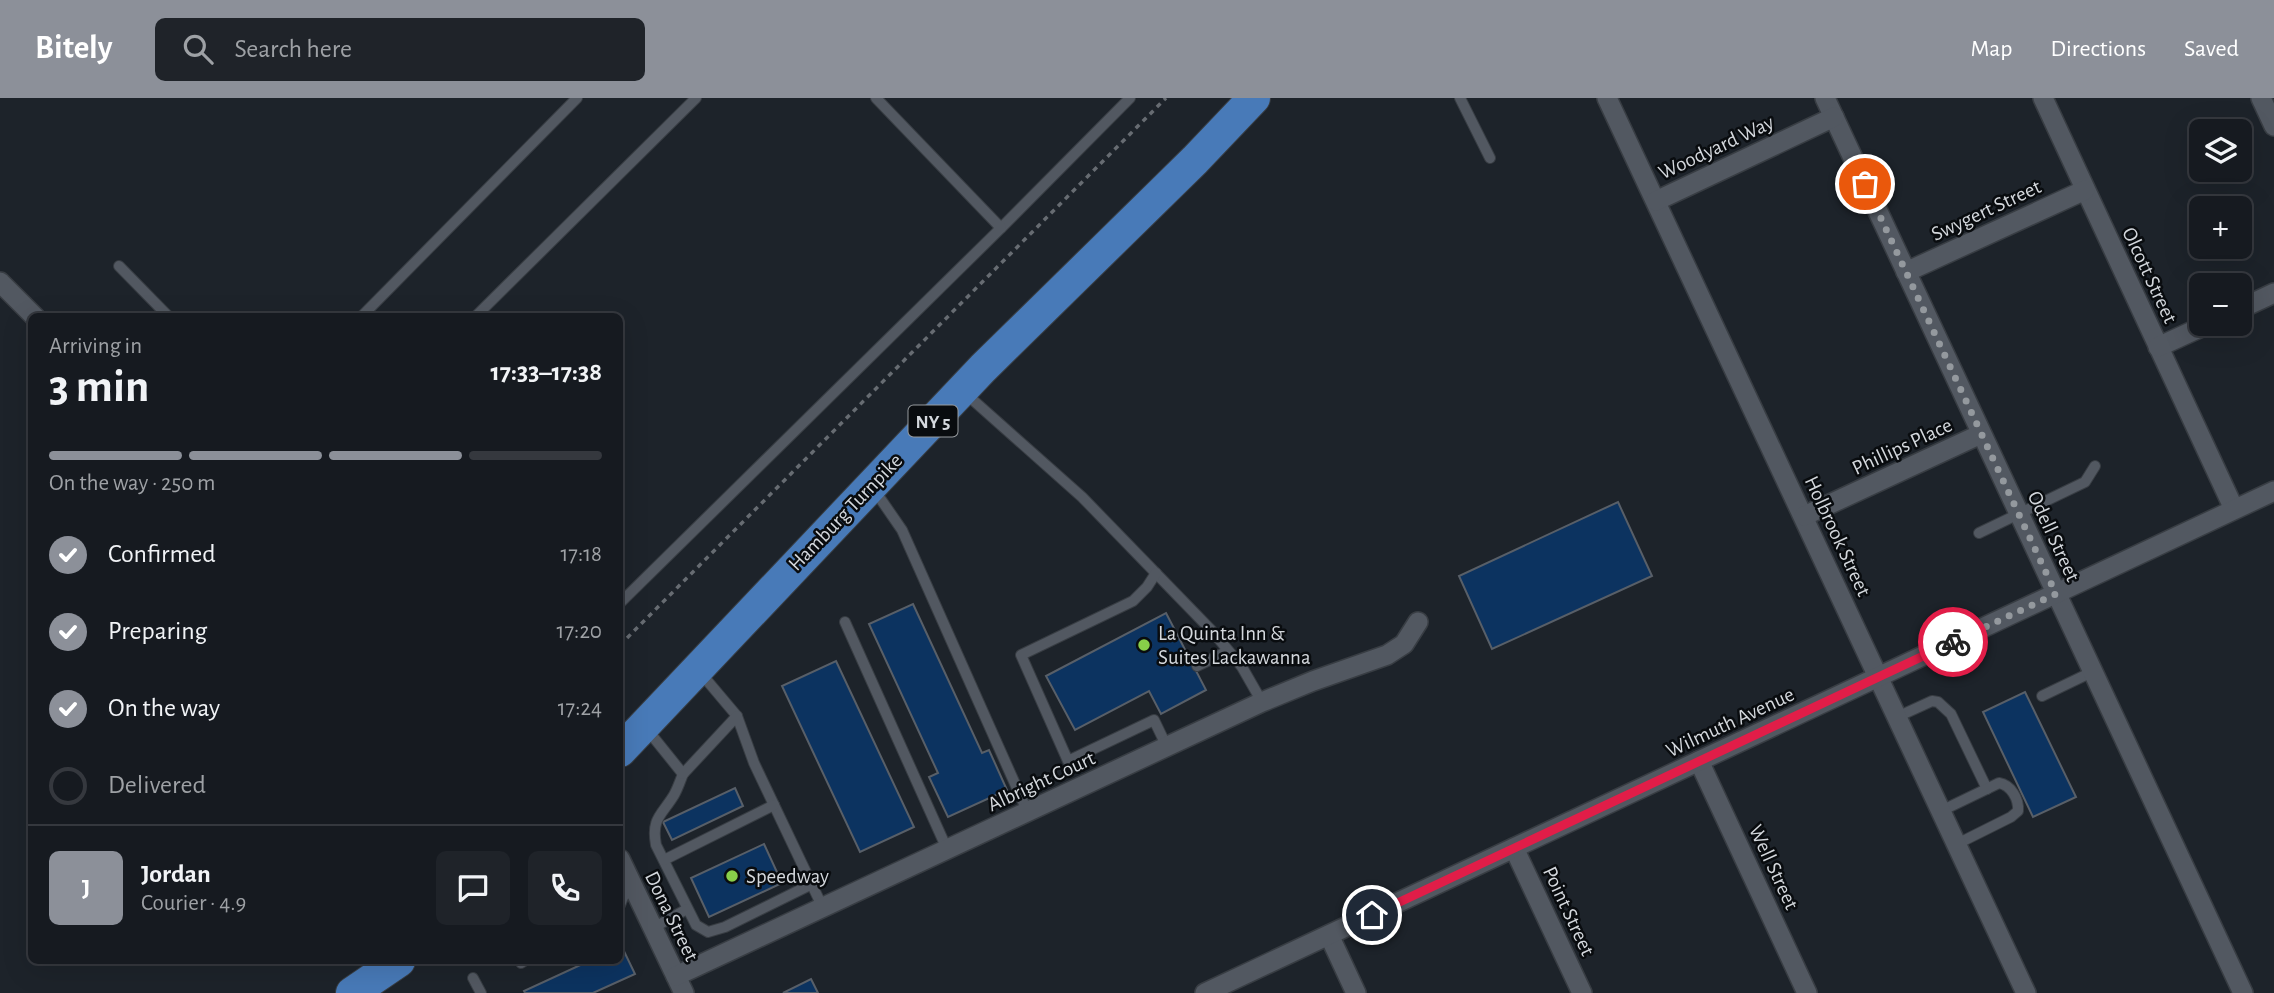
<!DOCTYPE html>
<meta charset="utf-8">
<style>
body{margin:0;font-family:"Alegreya Sans",sans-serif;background:#1f2329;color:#f1f3f6;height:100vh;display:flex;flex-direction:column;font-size:26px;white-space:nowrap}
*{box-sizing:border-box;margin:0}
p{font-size:23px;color:#9ea1a5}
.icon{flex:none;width:38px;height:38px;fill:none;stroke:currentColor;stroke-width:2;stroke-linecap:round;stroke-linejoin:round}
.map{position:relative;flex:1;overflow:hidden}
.details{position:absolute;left:28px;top:215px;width:595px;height:651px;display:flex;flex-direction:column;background:#161a20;border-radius:10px;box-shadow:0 7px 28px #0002,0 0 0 2px #35383e}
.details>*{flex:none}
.fabs{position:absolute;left:2189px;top:21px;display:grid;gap:14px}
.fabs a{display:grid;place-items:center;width:63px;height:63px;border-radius:10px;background:#161a20;box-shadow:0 7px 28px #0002,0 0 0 2px #35383e;font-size:35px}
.pin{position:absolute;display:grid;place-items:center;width:60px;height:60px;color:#fff;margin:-30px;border:4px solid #fff;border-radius:50%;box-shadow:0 2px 7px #0007}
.courier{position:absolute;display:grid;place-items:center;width:70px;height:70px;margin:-35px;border:5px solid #e11d48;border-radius:50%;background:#fff;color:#222;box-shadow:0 2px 9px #0007}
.headline em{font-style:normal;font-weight:700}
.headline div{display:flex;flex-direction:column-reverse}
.headline{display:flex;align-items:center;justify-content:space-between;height:119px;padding:0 21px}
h1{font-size:46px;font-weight:700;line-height:52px}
.bar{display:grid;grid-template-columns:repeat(4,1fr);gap:10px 7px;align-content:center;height:84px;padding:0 21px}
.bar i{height:9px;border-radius:5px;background:#35383e}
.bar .current{background:#8c9099}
.bar p{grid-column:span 4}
.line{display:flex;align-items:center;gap:18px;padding:0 21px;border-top:2px solid #35383e}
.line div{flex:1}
.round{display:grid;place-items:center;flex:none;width:74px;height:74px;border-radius:10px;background:#1f2329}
ol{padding:0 21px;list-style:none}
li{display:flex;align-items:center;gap:21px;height:77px}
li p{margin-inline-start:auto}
li .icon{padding:7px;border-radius:50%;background:#8c9099;color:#fff;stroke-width:4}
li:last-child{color:#9ea1a5}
li i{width:38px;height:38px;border:4px solid #35383e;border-radius:50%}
header{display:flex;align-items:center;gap:42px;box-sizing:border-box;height:98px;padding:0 35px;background:#8c9099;color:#fff}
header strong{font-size:33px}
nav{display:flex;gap:38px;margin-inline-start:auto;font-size:24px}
.search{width:490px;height:63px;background:#1f2329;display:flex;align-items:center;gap:18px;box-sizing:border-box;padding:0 24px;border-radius:10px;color:#9ea1a5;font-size:26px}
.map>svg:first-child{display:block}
</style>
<header>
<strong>Bitely</strong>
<div class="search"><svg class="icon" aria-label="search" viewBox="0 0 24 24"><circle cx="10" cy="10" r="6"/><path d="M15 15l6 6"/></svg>Search here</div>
<nav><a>Map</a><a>Directions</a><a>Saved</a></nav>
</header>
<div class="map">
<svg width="2274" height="895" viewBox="0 0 2274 895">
<rect width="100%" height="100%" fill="#1d232a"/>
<g fill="#0c3360" stroke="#585f68" stroke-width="2">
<polygon points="1618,404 1652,478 1492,551 1459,478"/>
<polygon points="913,506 982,655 989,652 1007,692 948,719 929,679 938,675 869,526"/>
<polygon points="1166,515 1206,592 1161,616 1149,593 1075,632 1046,578"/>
<polygon points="836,563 914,729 860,754 782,588"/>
<polygon points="2025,594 2076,699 2033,719 1983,614"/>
<polygon points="735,690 743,708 672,742 663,724"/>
<polygon points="764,746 782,785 709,819 691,780"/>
<polygon points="621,847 635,876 593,895 525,895 524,893 589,863 620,863"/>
<polygon points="811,881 818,895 783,895"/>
</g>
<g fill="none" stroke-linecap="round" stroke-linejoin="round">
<g stroke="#383d43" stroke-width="12">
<g id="service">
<polyline points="1460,0 1490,60"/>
<polyline points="1001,130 1130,0"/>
<polyline points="119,168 169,219"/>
<polyline points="361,219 577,0"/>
<polyline points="475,219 696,0"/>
<polyline points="965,295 1082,399 1213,534 1242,569 1262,604"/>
<polyline points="873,390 902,432 1028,715"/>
<polyline points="1979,435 2085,384 2095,368"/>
<polyline points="1156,475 1147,489 1133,503 1021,557 1068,663 1154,622 1167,649"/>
<polyline points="620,505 1001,130 876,0"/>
<polyline points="845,524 947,751"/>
<polyline points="1197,568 1228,553"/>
<polyline points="699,573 737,618 754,665 823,810"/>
<polyline points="2042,598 2092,574"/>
<polyline points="1897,619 1932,603 1938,604 1951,616 1987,691"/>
<path d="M646,630L683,676C680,683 678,690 674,697C662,717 651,720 656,747L696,827L708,834L725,829L812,786"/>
<polyline points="683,676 737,618"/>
<path d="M1941,713L1999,685C2011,687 2019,701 2018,713L2011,719L1957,746"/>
<polyline points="664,762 774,707"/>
<polyline points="620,795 624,797 634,792"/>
<polyline points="620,807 624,797"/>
<polyline points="653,830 687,811"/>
<polyline points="521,865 524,863"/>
<polyline points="473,880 481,895"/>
</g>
</g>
<g stroke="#383d43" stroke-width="22">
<g id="minor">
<polyline points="1607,0 2026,895"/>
<polyline points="1825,0 2243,895"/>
<polyline points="2043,0 2234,411"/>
<polyline points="2261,0 2274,28"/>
<polyline points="1656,103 1834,19"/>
<polyline points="1906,174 2085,92"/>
<polyline points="0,184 35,219"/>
<polyline points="2240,211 2274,195"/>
<polyline points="2158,249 2208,226"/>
<polyline points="1804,418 1981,336"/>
<polyline points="1699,663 1807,895"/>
<polyline points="1514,750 1582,895"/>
<polyline points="620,761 684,895"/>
<polyline points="1329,837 1356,895"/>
<polyline points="676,878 1262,604 1313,583 1387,557 1404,546 1418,524"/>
<polyline points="1205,895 2274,393"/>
</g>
</g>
<g stroke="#383d43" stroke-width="34">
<g id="trunk">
<polyline points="620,653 983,270 1195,62 1254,0"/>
<polyline points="352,895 399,863"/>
</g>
</g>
<polyline stroke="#676c72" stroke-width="3.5" stroke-dasharray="5 5" stroke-linecap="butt" points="620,547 1166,0"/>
<use href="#service" stroke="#525861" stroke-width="10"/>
<use href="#minor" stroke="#525861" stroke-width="19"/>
<use href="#trunk" stroke="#487ab8" stroke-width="32"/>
</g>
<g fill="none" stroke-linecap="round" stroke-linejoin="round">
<polyline stroke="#94999e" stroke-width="7" stroke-dasharray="0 12.6" points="1865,86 2056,496 1953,544"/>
<polyline stroke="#e11d48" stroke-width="9" points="1372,817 1953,544"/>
</g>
<g fill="#88cf49" stroke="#090c0f" stroke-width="2.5">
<circle cx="1144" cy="547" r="7"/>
<circle cx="732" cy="778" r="7"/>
</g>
<g text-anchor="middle" stroke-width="5" stroke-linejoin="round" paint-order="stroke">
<rect fill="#090c0f" stroke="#979b9f" stroke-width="2" x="908.5" y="307.5" width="49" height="31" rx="5"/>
<g font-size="19" font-weight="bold" fill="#d4d8dd">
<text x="933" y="330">NY 5</text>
</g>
<g font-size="21" fill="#d4d8dd" stroke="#090c0f">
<text transform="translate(1716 49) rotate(-25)" y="7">Woodyard Way</text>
<text transform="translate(1986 112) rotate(-25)" y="7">Swygert Street</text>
<text transform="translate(2150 177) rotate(65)" y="7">Olcott Street</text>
<text transform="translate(1902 348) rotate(-25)" y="7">Phillips Place</text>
<text transform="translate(845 414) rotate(-46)" y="7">Hamburg Turnpike</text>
<text transform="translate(1838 438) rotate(65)" y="7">Holbrook Street</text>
<text transform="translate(2054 438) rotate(65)" y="7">Odell Street</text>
<text transform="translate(1730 624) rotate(-25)" y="7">Wilmuth Avenue</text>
<text transform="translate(1041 683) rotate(-25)" y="7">Albright Court</text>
<text transform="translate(1774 769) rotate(65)" y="7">Well Street</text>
<text transform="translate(1569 813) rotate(65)" y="7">Point Street</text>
<text transform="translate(672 818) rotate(64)" y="7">Dona Street</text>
</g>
<g font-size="21" fill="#d4d8dd" stroke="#090c0f" text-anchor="start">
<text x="1158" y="542">La Quinta Inn &amp;<tspan x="1158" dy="24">Suites Lackawanna</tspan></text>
<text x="746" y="785">Speedway</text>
</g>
</g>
</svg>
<div class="fabs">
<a><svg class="icon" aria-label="layers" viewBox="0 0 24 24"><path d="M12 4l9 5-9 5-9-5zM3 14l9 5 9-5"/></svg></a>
<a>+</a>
<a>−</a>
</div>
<div class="pin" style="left:1865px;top:86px;background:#ea580c"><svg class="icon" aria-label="bag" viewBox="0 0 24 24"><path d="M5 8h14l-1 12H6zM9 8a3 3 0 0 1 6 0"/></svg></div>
<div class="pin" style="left:1372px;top:817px;background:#1f2937"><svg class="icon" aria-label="home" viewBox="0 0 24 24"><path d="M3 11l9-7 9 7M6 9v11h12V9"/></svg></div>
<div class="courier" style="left:1953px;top:544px"><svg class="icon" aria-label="bike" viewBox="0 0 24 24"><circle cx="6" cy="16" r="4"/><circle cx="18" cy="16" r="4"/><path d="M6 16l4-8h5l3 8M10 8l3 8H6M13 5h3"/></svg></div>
<section class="details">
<div class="headline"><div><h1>3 min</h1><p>Arriving in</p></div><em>17:33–17:38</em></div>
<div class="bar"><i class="current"></i><i class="current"></i><i class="current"></i><i></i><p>On the way · 250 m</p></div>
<ol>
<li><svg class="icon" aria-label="check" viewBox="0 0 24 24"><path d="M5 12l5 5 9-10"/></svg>Confirmed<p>17:18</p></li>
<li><svg class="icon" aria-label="check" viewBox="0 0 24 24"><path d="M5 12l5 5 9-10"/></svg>Preparing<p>17:20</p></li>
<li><svg class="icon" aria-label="check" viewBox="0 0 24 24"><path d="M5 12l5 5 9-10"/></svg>On the way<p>17:24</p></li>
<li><i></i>Delivered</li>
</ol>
<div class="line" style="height:126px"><b class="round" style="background:#8c9099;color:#fff">J</b><div><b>Jordan</b><p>Courier · 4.9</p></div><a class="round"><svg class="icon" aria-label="chat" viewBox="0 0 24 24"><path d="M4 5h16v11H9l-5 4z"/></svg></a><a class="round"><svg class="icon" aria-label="phone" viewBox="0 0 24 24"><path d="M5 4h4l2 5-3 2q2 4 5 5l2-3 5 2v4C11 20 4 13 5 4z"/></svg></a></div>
</section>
</div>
